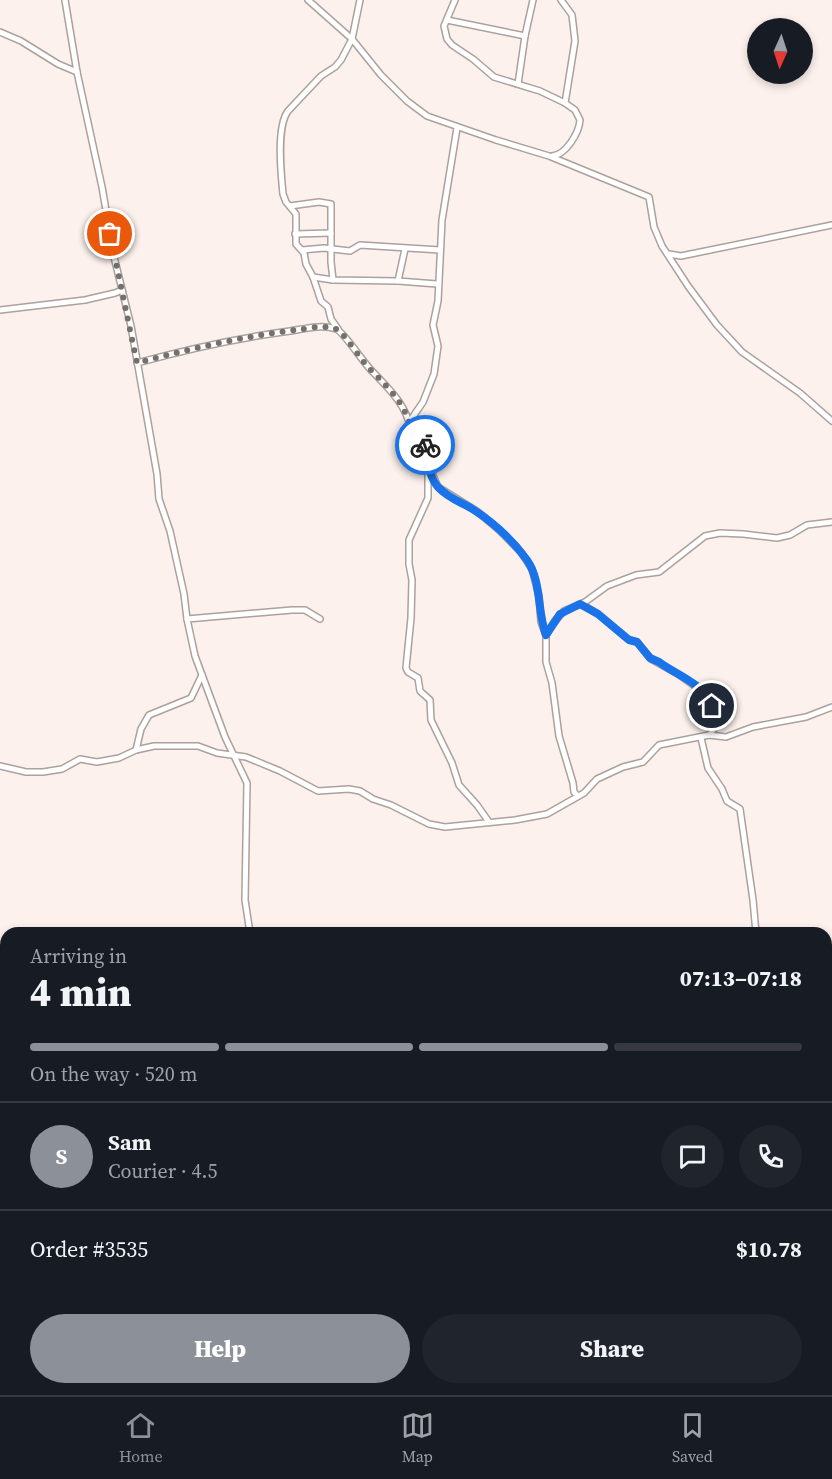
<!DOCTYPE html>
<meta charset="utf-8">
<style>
body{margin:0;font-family:"Source Serif 4",serif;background:#20242c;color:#f1f3f6;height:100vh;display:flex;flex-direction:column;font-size:22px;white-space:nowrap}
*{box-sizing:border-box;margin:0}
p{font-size:20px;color:#9ea1a6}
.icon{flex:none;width:33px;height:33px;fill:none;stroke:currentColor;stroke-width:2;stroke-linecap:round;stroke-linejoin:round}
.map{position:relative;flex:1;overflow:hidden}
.sheet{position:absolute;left:0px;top:927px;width:832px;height:468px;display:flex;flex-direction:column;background:#171b24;border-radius:18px 18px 0 0;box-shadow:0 3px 9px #0003}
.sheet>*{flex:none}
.needle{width:39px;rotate:183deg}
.fabs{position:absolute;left:747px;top:18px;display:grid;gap:12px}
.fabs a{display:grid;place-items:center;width:66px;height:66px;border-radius:50%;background:#171b24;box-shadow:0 3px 9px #0003;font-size:30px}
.pin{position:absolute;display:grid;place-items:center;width:51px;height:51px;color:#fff;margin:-26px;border:3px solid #fff;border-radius:50%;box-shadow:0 2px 6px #0007}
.courier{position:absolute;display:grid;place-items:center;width:60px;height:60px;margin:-30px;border:4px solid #1a73e8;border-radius:50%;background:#fff;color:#222;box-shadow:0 2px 8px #0007}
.overview em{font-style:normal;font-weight:800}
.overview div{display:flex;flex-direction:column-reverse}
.overview{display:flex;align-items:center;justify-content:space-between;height:102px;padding:0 30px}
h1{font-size:39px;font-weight:800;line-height:45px}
.bar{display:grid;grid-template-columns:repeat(4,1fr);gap:9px 6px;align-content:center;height:72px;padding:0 30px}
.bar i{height:8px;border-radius:4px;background:#363941}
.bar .selected{background:#8c9099}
.bar p{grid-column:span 4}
.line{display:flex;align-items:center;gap:15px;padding:0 30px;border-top:2px solid #363941}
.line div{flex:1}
.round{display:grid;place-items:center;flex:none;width:63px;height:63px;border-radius:32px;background:#20242c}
.cta{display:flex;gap:12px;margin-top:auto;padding:12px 30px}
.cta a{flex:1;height:69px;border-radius:36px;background:#8c9099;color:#fff;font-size:24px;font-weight:800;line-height:69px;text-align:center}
.cta a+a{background:#20242c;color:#f1f3f6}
.tabs{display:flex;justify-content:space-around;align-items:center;height:84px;border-top:2px solid #363941;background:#171b24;font-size:16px;color:#9ea1a6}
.tabs a{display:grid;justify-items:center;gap:3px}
.tabs .selected{color:#8c9099}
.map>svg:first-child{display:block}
</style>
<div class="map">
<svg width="832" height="1395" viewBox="0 0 832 1395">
<rect width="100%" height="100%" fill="#fcf1ec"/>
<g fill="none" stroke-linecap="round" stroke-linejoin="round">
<g stroke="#aba19d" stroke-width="8">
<g id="minor">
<polyline points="65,0 77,72 102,187 114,257 131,326 157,474 159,499 170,531 184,594 187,619 195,656 225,737 247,783 245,900 250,933"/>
<polyline points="308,0 352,39 381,75 407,101 427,116 496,140 549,156 649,197 654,227 662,246 688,286 717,325 742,352 800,393 832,421"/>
<polyline points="455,0 444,26 447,39 452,45 473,59 494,77 540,91 565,103"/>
<polyline points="447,20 525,36"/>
<polyline points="0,32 21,41 58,64 77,72"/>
<polyline points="518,84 525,36 533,0"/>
<path d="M552,156C566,155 579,133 580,120L575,110L565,103L575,41L572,15L561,0"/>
<polyline points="290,206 319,202 331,204 331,262 333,280"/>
<polyline points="295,234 331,233"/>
<polyline points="302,250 324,248 350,251 360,245 440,250"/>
<polyline points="669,254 681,256 832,225"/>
<polyline points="313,277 333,280 398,281 437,284"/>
<polyline points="398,281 405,249"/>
<polyline points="0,310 85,300 115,293 122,290"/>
<path d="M338,329L331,319L328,307L321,301L313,277L306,264L304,253L296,244V214L286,202L283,194C281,174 276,127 288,111L321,76L335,67L341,60L352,39L360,0"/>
<path d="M137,363C188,349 238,338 290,331C304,329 322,324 336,329C343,331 363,362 371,370C389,389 406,404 411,430L422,437L428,464L438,487L478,512L499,530L521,552L532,569L539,596L541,622L546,635V662L552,683L559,736L573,783L574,792L578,796"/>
<polyline points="410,421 423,402 434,374 438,346 433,325 438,301 442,220 457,128"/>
<polyline points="428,466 428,498 409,540 409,564 412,580 411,618 406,668 408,672 418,678 420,691 430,700 431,720 452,763 459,785 477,805 489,822"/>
<polyline points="581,604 598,614 628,639 637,642 651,659 678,674 706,694 716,715 714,729 709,735"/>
<polyline points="187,619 292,610 305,610 320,619"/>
<polyline points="546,635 554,622 564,611 585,602 607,586 636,575 659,572 705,536 720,533 743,534 777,538 790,535 807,525 832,522"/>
<polyline points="701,738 708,768 722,789 727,801 740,809 753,900 756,933"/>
<polyline points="136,750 141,729 149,715 191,698 202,675"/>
<polyline points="0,766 26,772 43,772 62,769 80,759 97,762 119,758 136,750 154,746 198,746 217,753 246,757 280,771 318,791 349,789 360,791 373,799 391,805 429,824 445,827 515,820 547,814 584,793 597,779 623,767 643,762 659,745 709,735 726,737 753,727 806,717 832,707"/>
<polyline points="0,1074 6,1075"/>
<polyline points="826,1212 832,1253"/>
<polyline points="826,1332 832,1333"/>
<polyline points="698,1395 705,1389"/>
</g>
</g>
<use href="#minor" stroke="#fff" stroke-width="5"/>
</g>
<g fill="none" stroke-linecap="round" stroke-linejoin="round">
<path stroke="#76706d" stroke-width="6" stroke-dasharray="0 10.8" d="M110,234L137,363C189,349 241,337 295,330C308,329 323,324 336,329C343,331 362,362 371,370C389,389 406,404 411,430L422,437L425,445"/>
<path stroke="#1a73e8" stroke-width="8" d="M425,445C427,458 429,479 439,488C448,498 463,503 474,510C494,523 513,541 527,560C542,582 537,612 546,635L560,614L580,604L598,614L629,640L637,642L650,658L659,662C676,675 705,684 712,706"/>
</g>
</svg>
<div class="fabs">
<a><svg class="needle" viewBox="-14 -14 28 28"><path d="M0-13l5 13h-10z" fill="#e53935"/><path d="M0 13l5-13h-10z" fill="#9ea1a6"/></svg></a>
</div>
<div class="pin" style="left:110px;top:234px;background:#ea580c"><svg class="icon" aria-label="bag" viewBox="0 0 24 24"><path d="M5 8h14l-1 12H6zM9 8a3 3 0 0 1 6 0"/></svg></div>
<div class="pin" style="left:712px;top:706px;background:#1f2937"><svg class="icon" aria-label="home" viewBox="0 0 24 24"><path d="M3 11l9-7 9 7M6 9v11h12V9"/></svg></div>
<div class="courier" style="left:425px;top:445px"><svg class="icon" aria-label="bike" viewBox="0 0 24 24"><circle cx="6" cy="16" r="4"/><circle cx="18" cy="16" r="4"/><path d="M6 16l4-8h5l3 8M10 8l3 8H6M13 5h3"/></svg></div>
<section class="sheet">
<div class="overview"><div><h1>4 min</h1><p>Arriving in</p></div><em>07:13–07:18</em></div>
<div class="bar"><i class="selected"></i><i class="selected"></i><i class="selected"></i><i></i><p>On the way · 520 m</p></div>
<div class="line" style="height:108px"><b class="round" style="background:#8c9099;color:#fff">S</b><div><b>Sam</b><p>Courier · 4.5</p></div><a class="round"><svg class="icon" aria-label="chat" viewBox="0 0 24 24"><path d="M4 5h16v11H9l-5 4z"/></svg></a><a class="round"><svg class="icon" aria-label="phone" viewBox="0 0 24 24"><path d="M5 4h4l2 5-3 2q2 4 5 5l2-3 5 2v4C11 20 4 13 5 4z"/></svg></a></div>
<div class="line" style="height:78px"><div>Order #3535</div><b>$10.78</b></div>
<div class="cta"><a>Help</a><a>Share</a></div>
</section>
</div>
<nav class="tabs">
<a class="selected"><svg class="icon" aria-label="home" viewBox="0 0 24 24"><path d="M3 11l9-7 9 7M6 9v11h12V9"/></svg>Home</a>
<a><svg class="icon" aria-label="map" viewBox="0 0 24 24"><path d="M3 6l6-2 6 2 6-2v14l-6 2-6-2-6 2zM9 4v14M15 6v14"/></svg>Map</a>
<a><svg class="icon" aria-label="saved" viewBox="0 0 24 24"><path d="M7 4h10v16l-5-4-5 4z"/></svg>Saved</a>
</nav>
